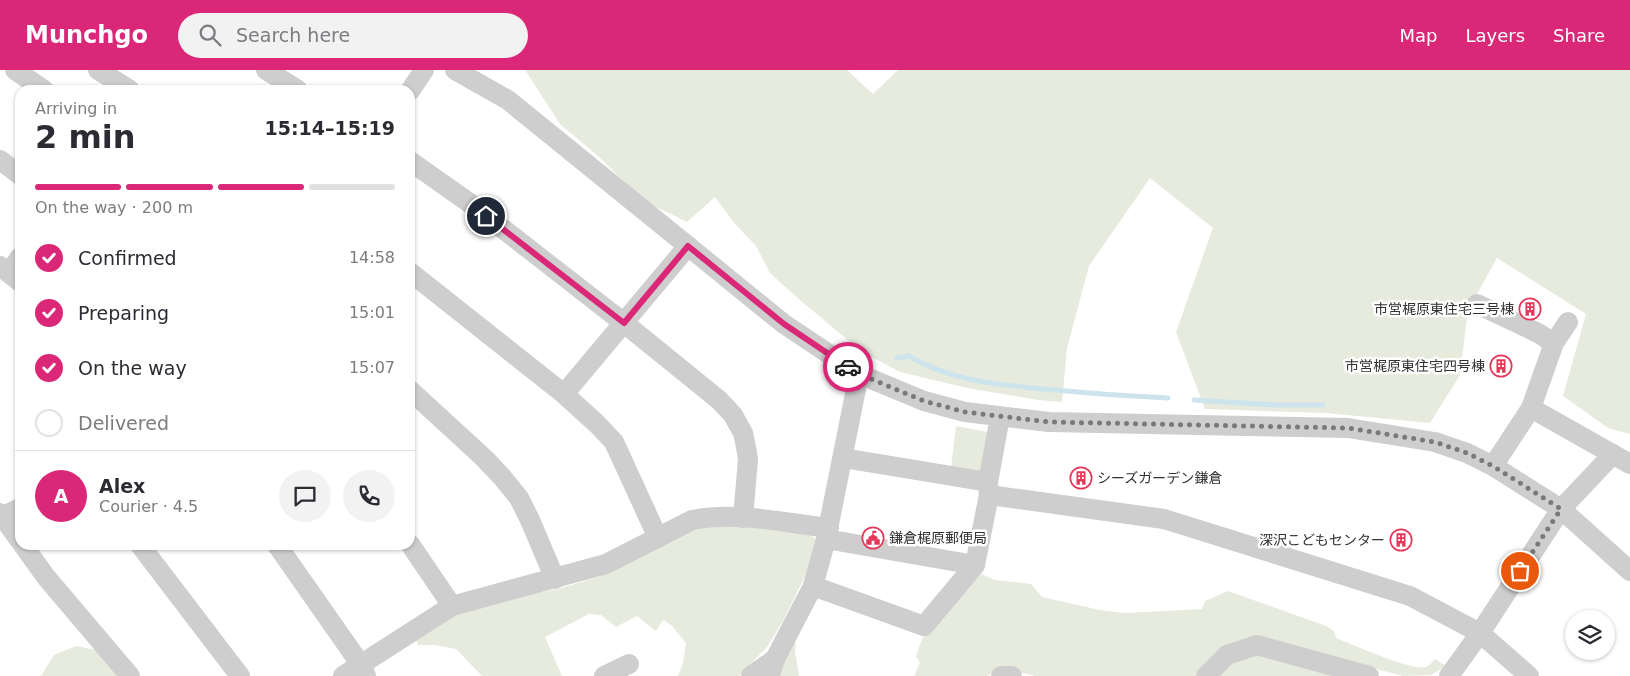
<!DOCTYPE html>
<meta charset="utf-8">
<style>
body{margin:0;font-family:"DejaVu Sans","Noto Sans JP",sans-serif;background:#f2f2f3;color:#2b2b33;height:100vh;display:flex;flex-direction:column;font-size:19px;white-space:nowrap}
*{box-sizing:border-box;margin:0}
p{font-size:16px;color:#7c7c81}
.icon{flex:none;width:28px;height:28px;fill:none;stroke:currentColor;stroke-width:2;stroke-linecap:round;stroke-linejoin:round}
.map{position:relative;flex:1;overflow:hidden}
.side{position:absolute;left:15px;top:15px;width:400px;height:465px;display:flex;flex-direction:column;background:#fff;border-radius:15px;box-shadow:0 1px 4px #0004}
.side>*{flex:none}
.buttons{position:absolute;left:1565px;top:540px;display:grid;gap:10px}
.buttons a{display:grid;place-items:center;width:50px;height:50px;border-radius:50%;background:#fff;box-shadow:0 1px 4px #0004;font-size:25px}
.pin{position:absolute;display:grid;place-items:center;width:42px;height:42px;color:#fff;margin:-21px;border:2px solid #fff;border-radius:50%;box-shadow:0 1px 5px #0007}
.courier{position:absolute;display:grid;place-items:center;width:50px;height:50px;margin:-25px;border:4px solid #db2777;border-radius:50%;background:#fff;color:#222;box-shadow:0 1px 6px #0007}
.headline em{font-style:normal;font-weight:600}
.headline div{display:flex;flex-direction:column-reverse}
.headline{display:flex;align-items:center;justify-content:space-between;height:85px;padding:0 20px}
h1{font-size:32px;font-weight:600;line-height:38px}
.bar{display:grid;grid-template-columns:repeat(4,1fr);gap:8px 5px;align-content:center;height:60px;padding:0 20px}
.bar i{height:6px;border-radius:4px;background:#e1e1e2}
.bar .on{background:#db2777}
.bar p{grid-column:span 4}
.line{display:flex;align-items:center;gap:12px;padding:0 20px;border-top:1px solid #e1e1e2}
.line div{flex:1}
.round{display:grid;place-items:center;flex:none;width:52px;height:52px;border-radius:26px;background:#f2f2f3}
ol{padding:0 20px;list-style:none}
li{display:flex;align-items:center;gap:15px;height:55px}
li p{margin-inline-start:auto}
li .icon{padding:5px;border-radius:50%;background:#db2777;color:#fff;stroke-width:4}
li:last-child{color:#7c7c81}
li i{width:28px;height:28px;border:2px solid #e1e1e2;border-radius:50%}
header{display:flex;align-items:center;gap:30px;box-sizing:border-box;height:70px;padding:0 25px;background:#db2777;color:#fff}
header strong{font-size:24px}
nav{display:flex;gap:28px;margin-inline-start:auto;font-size:18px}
.search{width:350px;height:45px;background:#f2f2f3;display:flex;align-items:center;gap:12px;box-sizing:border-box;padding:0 18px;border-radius:28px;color:#7c7c81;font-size:19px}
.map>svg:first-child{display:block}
</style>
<header>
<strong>Munchgo</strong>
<div class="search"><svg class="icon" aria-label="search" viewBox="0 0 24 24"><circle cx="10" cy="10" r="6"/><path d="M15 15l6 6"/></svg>Search here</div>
<nav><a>Map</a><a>Layers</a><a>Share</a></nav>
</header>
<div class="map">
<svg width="1630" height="606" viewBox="0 0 1630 606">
<rect width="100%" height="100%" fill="#fff"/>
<g fill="#e6ebdd">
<polygon points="525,0 847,0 873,24 898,0 1630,0 1630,364 1608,358 1563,326 1586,244 1497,188 1468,240 1460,305 1430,353 1326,343 1205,339 1176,262 1213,158 1150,108 1089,196 1067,278 1062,332 1038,330 967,318 900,302 861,281 800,230 770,203 756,176 735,154 715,127 687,152 644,131 598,86 560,54"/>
<polygon points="956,356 993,363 981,403 951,398"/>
<polygon points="722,452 811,466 816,469 811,494 783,551 767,577 739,606 678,606 683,593 686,573 672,556 664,550 661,553 656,561 637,546 616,557 601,545 589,544 545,567 562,606 482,606 456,579 435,575 418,575 416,568 451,546 511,527 558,519 598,507 624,495 698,455"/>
<path d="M978,503L995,510L1031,514L1042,527L1100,540L1125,543L1202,539L1205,531L1228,521L1326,556L1334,561L1336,568C1351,574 1414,602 1426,597C1429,596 1433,591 1435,589L1446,596L1431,605L1403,606L1262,568L1197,606H1035C1020,602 1002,599 987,606H914L920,592L916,586L922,569Z"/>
<polygon points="792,572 796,573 795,581 799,606 781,606 784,591"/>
<polygon points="76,576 98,580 122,606 41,606 54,585"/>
<polygon points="1257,582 1345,606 1214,606 1231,593"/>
</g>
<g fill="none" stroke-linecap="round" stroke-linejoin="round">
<g stroke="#cde4ed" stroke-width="5">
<path d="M897,288L909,286C951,311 995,314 1042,319C1084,323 1126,326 1168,328"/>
<polyline points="1194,330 1274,335 1323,335"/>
</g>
<g stroke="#cecece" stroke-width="20">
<polyline points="15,0 44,20"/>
<polyline points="98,0 130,20"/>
<polyline points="266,0 298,20"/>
<polyline points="455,0 508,30 784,254 859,304 924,331 965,342 1049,352 1348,358 1435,372 1467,383 1493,396 1561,439 1630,501"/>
<polyline points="410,21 424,0"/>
<polyline points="0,90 20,105"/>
<polyline points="410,91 471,134 624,253 719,330 733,345 743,363 746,377 748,389 743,448"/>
<polyline points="0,196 20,212"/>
<polyline points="410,202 564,324 597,354 614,372 658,468"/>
<polyline points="9,203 20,187"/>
<polyline points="1477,234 1538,263 1554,273"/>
<polyline points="410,320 484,388 502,407 519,428 530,450 555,509"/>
<polyline points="564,324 688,176"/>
<polyline points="1531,338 1630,394"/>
<polyline points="843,388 988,412"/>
<polyline points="1493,396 1531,338 1554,273 1568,252"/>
<polyline points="989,425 1164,449 1410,526 1480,563 1529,606"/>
<polyline points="0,443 20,471"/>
<polyline points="2,447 20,438"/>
<polyline points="826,469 975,495"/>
<polyline points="410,474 452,536"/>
<polyline points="23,475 46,507 130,606"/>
<polyline points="140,475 240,606"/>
<polyline points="277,475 361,595 366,606"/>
<polyline points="813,516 924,556 975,495 989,425 988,412 1000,347"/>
<path d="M343,606L452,536L606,494L692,450C737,441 784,453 829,458"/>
<polyline points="604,606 629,594"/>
<polyline points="751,606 775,589"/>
<polyline points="770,606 775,589 813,516 826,469 859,304"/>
<polyline points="1001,606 1012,606"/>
<polyline points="1206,606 1227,585 1257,575 1369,606"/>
<polyline points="1449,606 1480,563 1561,439 1613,384"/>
</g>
</g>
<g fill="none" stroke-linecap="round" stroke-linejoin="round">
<polyline stroke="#797979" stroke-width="5" stroke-dasharray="0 9" points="848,297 859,304 924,331 965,342 1049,352 1348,358 1435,372 1467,383 1493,396 1561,439 1520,501"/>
<polyline stroke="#db2777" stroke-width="6" points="486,146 624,253 688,176 784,254 848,297"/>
</g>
<defs>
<g id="building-ring" transform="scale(1.125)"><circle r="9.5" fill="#fff" stroke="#e4385b" stroke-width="1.5"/><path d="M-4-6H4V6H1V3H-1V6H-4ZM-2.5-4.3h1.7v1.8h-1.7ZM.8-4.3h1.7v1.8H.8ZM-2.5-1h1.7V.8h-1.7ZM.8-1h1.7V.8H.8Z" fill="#e4385b"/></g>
<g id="civic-ring" transform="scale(1.125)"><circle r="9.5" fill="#fff" stroke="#e4385b" stroke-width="1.5"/><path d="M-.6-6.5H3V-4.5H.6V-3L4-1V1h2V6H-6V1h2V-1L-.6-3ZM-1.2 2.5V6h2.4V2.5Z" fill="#e4385b"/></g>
</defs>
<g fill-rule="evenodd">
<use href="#building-ring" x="1530" y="239"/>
<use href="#building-ring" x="1501" y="296"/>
<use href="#building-ring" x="1081" y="408"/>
<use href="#civic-ring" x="873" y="468"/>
<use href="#building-ring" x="1401" y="470"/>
</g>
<g text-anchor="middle" stroke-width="5" stroke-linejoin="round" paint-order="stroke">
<g font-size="14" fill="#313131" stroke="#fff" text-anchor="end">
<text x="1514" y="244">市営梶原東住宅三号棟</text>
<text x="1485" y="301">市営梶原東住宅四号棟</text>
<text x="1097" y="413" text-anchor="start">シーズガーデン鎌倉</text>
<text x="889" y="473" text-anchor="start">鎌倉梶原郵便局</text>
<text x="1385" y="475">深沢こどもセンター</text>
</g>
</g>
</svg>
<div class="buttons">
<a><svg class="icon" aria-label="layers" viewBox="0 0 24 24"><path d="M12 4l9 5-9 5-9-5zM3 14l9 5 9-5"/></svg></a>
</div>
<div class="pin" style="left:1520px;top:501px;background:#ea580c"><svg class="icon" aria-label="bag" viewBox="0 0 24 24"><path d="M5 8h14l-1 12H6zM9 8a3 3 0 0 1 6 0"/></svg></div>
<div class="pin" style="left:486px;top:146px;background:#1f2937"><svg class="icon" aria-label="home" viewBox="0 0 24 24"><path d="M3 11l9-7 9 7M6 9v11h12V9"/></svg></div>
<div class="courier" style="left:848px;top:297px"><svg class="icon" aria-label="car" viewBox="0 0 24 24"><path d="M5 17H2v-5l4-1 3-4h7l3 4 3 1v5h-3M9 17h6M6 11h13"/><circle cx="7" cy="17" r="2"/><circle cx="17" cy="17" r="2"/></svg></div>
<section class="side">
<div class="headline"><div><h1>2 min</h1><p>Arriving in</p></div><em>15:14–15:19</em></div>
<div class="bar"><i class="on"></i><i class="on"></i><i class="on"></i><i></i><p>On the way · 200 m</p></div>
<ol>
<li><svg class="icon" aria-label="check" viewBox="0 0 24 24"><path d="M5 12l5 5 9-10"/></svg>Confirmed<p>14:58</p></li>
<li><svg class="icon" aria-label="check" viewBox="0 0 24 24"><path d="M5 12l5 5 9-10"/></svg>Preparing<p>15:01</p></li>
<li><svg class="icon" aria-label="check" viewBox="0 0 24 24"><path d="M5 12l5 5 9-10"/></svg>On the way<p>15:07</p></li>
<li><i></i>Delivered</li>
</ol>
<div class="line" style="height:90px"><b class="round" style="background:#db2777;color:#fff">A</b><div><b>Alex</b><p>Courier · 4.5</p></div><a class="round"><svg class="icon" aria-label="chat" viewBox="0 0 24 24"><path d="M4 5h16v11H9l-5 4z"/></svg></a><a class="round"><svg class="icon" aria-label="phone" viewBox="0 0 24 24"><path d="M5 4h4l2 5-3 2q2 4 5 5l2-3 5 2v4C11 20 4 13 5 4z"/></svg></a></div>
</section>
</div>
